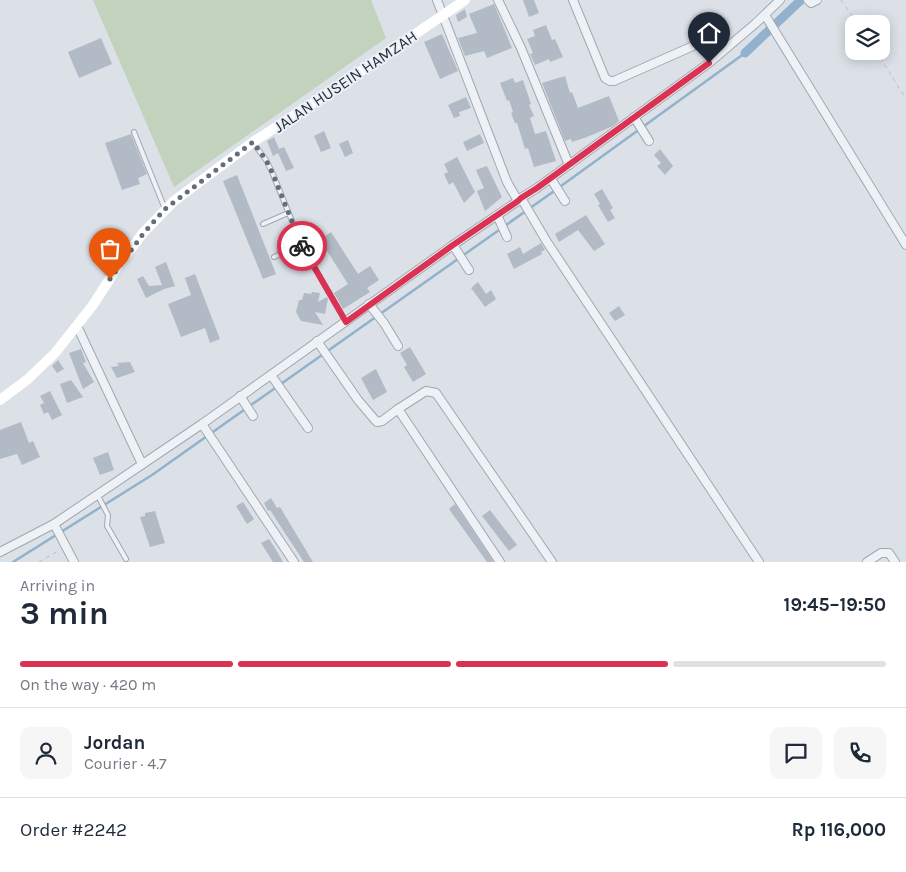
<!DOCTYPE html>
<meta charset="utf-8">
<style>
body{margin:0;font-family:Karla,sans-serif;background:#f6f6f7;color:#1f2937;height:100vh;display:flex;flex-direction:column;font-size:19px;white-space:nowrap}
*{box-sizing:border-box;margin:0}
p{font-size:16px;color:#747a83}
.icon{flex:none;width:28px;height:28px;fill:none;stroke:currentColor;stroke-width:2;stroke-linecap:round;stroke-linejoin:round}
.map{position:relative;height:562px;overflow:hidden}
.sheet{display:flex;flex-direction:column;background:#fff;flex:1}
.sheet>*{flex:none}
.tools{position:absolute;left:845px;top:15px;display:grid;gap:10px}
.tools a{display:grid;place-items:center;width:45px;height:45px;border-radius:10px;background:#fff;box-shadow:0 2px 12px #0003;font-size:25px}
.pin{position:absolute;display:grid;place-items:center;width:42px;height:42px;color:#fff;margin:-51px -21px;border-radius:50% 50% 50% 0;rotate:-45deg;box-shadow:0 0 5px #0007}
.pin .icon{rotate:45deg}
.courier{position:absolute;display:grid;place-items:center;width:50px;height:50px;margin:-25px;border:4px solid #db3253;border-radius:50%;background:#fff;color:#222;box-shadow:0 1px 6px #0007}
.headline em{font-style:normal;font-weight:700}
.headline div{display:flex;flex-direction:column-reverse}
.headline{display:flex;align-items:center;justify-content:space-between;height:85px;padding:0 20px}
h1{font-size:32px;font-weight:700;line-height:38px}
.bar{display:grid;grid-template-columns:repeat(4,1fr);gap:8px 5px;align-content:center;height:60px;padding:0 20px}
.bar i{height:6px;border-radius:4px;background:#e0e1e3}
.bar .on{background:#db3253}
.bar p{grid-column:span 4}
.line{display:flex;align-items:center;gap:12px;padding:0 20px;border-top:1px solid #e0e1e3}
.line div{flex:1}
.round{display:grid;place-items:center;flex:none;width:52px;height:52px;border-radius:10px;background:#f6f6f7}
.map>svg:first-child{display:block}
</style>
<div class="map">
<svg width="906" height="562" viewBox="0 0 906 562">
<rect width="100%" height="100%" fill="#dbe1e7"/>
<polygon fill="#c2d2bc" points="93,0 371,0 386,38 174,187"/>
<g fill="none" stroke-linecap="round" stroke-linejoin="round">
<polyline stroke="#92b1cc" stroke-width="2.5" points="13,562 152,475 550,194 745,53"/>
<polyline stroke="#92b1cc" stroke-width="9" points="745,53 801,0"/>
</g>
<g fill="#b2bac5">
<polygon points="523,0 534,0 539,13 529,17"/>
<polygon points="494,4 512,48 487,58 484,51 465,56 458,38 477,33 469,14"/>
<polygon points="465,9 467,17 458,22 456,15"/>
<polygon points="546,25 552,40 555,39 563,57 550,62 549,59 535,65 530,54 533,53 527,39 535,36 533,30"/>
<polygon points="442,34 458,71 440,79 424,42"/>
<polygon points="101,38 112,64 79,78 68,52"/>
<polygon points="565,76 570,93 572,92 578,108 609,96 619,121 613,126 587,137 572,142 571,139 565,141 542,83"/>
<polygon points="513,78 515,83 523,80 531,104 529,105 534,116 530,118 535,134 546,131 556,161 534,167 528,148 525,149 517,123 515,123 511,113 513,112 509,100 507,101 500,83"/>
<polygon points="466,97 471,108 459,112 460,116 454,118 448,105"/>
<polygon points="324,131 331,148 321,152 314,136"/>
<polygon points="131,134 147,174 138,178 140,184 122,190 105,143"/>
<polygon points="480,134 484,143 467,151 463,142"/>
<polygon points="274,137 279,149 284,147 294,168 286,171 278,153 273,156 267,141"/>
<polygon points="348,140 353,153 345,157 339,144"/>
<polygon points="660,149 673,166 665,175 657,166 661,163 654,155"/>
<polygon points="457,157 475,192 464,203 453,182 449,185 444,174 448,172 444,164"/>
<polygon points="487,166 502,197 485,211 477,191 484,188 476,170"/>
<polygon points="237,175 276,274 263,279 223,181"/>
<polygon points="602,189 613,208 610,210 615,218 608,222 598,205 600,204 594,194"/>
<polygon points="586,215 605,244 594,251 578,230 559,242 555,234"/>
<polygon points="331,232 358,274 370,266 379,280 367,288 370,292 343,309 334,293 348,284 320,240"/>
<polygon points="119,239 121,244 116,250 119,253 112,262 102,254 112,242"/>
<polygon points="541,243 545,250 541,252 542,254 514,269 507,254 520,247 523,254"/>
<polygon points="166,262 175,286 164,289 146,298 137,279 143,276 149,286 162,285 155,267"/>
<polygon points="195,274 220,339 210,343 205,328 181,337 168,304 191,295 185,278"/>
<polygon points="478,282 486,294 491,290 496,299 485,307 471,288"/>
<polygon points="312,292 320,293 318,302 327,297 328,299 325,314 315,312 323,325 301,321 296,312 299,300 302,300 304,293 311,294"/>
<polygon points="619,306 625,315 615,321 609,313"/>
<polygon points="410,347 426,374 413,382 404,367 407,365 400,353"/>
<polygon points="81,349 86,362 83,363 94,382 83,389 69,353"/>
<polygon points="58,360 64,369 57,373 52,366"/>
<polygon points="130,362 135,372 117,378 111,367 119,366 117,363"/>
<polygon points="376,369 387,392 373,400 361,378"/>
<polygon points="71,380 83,397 67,403 60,384"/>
<polygon points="50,391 62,415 52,420 48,412 44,414 40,405 44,403 40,396"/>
<polygon points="21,422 29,443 33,441 40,457 22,465 17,454 0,459 0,430"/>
<polygon points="108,452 114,470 100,475 93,458"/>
<polygon points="271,498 277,508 280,507 313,562 304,562 281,527 270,510 268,511 264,503"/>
<polygon points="243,502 254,519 247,524 236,506"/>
<polygon points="455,504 493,561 492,562 487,562 449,509"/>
<polygon points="490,510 517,545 509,551 482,516"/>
<polygon points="155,511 165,543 150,547 140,517 145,516 145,513"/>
<polygon points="269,539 275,548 283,562 273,562 261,543"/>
</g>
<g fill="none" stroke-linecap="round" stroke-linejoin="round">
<g stroke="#a0a8b1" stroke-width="6">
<g id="lane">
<polyline points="134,132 165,209"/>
<polyline points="254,144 266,160 272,172 301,243 301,245 274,257"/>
<polyline points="263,224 288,213"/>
<polyline points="301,244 346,322"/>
<polyline points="97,494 108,515 107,526 126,559"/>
</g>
</g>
<g stroke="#a0a8b1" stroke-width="10">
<g id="street">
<polyline points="437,0 507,182 518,201"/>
<polyline points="498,0 521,48 569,165"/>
<polyline points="573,0 605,78 610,81 614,81 693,46"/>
<polyline points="808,0 811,3 817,0"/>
<polyline points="765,15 906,245"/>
<polyline points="634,117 649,141"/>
<polyline points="551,179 565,201"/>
<polyline points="521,198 547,242 759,562"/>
<polyline points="497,215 507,237"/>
<polyline points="453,245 469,270"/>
<polyline points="369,304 384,323 398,346"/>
<polyline points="77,326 142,464"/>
<polyline points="317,341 358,400 375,420 377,422 382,421 398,409 500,562"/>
<polyline points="271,375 308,428"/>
<polyline points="240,396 253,416"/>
<polyline points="398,409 426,391 436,393 552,562"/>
<polyline points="202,424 294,562"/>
<polyline points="54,524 74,562"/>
<polyline points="0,552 54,524 202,424 453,245 518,201 521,198 537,188 709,63 756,23 780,0"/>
<polyline points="867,562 881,553 889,553 895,562"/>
</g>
</g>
<g stroke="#b9bfc6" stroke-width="1" stroke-dasharray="4 4" stroke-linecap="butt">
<polyline points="841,0 858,24"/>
<polyline points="876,51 906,99"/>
<polyline points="39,562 58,551"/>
</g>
<use href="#lane" stroke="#eef1f5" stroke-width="4"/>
<use href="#street" stroke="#eef1f5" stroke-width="8"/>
<polyline stroke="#fff" stroke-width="10" points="0,400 28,379 55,353 93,305 118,266 143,233 174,201 253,142 342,84 465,0"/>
</g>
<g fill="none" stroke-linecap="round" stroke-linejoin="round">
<polyline stroke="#646d7a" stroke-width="5" stroke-dasharray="0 9" points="110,279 143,234 165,209 253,142 266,160 272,172 302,246"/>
<polyline stroke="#db3253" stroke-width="6" points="302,246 346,322 453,245 518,201 521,198 537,188 709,63"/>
</g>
<g text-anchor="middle" stroke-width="4" stroke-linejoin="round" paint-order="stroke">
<g font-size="16" fill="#242f3f" stroke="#ebf0f5">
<text transform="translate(345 81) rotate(-34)" y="6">JALAN HUSEIN HAMZAH</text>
</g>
</g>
</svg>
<div class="tools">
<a><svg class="icon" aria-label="layers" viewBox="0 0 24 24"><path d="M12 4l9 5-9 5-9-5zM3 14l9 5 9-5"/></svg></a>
</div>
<div class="pin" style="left:110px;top:279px;background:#ea580c"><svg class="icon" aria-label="bag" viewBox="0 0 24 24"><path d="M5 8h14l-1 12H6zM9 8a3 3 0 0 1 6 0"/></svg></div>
<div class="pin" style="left:709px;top:63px;background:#1f2937"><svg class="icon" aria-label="home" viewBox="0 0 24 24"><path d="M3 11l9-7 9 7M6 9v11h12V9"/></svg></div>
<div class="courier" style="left:302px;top:246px"><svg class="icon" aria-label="bike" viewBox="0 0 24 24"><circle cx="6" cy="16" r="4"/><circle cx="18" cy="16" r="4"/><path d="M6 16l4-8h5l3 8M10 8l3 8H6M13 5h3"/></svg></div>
</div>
<section class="sheet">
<div class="headline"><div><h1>3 min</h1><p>Arriving in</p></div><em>19:45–19:50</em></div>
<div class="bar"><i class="on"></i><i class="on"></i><i class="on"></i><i></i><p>On the way · 420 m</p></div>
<div class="line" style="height:90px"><a class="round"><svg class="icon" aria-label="person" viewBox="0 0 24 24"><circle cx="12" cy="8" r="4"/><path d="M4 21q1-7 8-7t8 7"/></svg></a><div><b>Jordan</b><p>Courier · 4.7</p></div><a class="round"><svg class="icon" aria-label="chat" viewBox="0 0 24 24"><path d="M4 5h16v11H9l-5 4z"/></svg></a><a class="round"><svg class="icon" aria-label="phone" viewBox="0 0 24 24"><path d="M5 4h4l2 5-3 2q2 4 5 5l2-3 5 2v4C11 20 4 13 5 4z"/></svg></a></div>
<div class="line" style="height:65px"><div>Order #2242</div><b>Rp 116,000</b></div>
</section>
